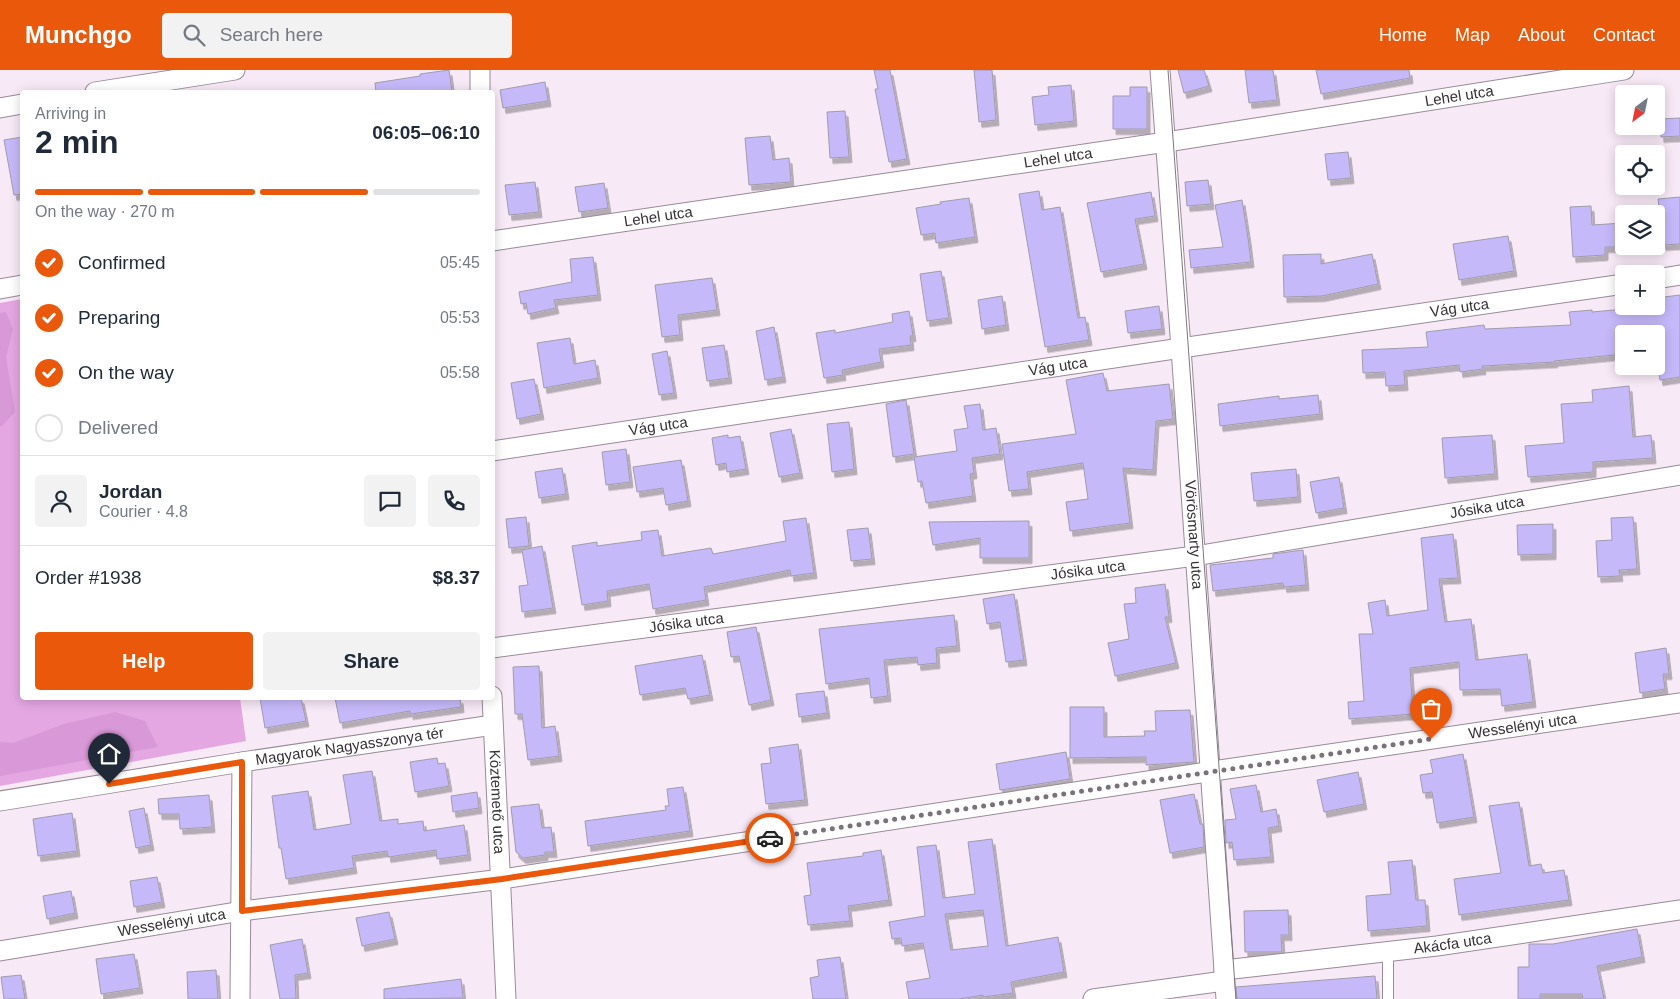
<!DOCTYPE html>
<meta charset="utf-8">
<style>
body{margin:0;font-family:Arial,sans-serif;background:#f2f2f3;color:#1f2937;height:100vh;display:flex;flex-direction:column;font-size:19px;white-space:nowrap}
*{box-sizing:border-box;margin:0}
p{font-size:16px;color:#747a83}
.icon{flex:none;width:28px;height:28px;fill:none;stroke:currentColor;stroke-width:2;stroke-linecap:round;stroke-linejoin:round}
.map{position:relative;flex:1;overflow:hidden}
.details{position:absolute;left:20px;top:20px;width:475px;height:610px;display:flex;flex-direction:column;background:#fff;border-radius:5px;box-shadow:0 2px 12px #0003}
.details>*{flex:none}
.needle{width:32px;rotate:212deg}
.fabs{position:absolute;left:1615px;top:15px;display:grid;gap:10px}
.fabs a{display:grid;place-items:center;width:50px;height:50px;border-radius:5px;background:#fff;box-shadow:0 2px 12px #0003;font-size:25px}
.pin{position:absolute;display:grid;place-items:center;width:42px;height:42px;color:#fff;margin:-51px -21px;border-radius:50% 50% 50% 0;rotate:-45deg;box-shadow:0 0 5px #0007}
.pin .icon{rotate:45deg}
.courier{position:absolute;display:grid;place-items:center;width:50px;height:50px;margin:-25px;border:4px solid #ea580c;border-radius:50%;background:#fff;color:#222;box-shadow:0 1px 6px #0007}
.overview em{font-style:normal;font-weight:600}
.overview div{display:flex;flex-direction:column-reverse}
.overview{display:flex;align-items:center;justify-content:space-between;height:85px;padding:0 15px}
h1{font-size:32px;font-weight:600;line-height:38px}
.bar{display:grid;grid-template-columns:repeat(4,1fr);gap:8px 5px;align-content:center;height:60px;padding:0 15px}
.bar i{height:6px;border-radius:4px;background:#e0e1e3}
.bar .on{background:#ea580c}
.bar p{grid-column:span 4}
.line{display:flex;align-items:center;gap:12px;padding:0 15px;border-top:1px solid #e0e1e3}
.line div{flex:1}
.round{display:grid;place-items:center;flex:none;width:52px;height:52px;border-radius:5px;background:#f2f2f3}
ol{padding:0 15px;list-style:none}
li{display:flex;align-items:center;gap:15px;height:55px}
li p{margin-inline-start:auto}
li .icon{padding:5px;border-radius:50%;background:#ea580c;color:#fff;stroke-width:4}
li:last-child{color:#747a83}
li i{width:28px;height:28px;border:2px solid #e0e1e3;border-radius:50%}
.cta{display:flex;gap:10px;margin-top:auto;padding:10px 15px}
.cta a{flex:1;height:58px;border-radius:5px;background:#ea580c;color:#fff;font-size:20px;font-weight:600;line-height:58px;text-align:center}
.cta a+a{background:#f2f2f3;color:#1f2937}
header{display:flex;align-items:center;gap:30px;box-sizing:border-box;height:70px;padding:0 25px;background:#ea580c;color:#fff}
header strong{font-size:24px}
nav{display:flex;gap:28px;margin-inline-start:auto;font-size:18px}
.search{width:350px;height:45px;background:#f2f2f3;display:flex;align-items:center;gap:12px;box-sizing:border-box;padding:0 18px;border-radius:5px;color:#747a83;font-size:19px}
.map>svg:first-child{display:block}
</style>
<header>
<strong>Munchgo</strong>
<div class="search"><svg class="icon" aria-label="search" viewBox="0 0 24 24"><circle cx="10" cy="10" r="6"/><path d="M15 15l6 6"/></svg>Search here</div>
<nav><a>Home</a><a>Map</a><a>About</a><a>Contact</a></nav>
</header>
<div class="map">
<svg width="1680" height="929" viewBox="0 0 1680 929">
<defs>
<filter id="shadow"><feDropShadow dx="3" dy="5.5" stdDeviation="0" flood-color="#0004"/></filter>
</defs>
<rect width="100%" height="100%" fill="#f7e9f6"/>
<polygon fill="#e4a7e2" points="22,229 22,628 240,628 246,671 0,716 0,233"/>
<g fill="#d998d7">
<polygon points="6,242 13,259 6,287 15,342 2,356 0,356 0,243"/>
<polygon points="115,642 145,651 158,677 0,706 0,672 13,673 64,654"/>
</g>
<g fill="#c6b9fa" stroke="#9f9cac" fill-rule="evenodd" filter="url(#shadow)">
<polygon points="449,0 452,22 376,22 375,13 420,6 420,4"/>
<polygon points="874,0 890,0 907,89 889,92 875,19 878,19"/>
<polygon points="974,0 992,0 996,50 979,52"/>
<polygon points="1178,0 1204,0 1209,16 1184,23"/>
<polygon points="1245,0 1273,0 1277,30 1249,33"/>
<polygon points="1316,0 1409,0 1410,8 1321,24"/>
<polygon points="545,12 548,31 503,38 500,20"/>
<polygon points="1071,15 1074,51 1035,55 1032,27 1049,25 1048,17"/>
<polygon points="1130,17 1147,17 1147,59 1113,59 1113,26 1130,26"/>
<polygon points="845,41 849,87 830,88 827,42"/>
<polygon points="1680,48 1680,66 1661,67 1660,49"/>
<polygon points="770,66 773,90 789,88 791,112 749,115 745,68"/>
<polygon points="22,67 22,124 14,125 4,70"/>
<polygon points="1348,82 1351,108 1328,110 1325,84"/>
<polygon points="1208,110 1211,134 1187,136 1185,112"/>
<polygon points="535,112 539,142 509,145 505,115"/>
<polygon points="604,113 608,138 579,142 575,117"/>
<polygon points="1039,121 1042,140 1060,137 1078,248 1085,247 1089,270 1045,277 1019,124"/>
<polygon points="1151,122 1155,146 1135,149 1144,194 1101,202 1087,133"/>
<polygon points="1680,127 1680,174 1663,175 1658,129"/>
<polygon points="969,128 975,167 936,173 935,163 921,165 916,138 941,134 940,132"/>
<polygon points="1242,130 1248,168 1251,192 1191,198 1189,180 1223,177 1215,135"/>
<polygon points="1591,136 1592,155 1624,153 1624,177 1605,177 1605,185 1573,187 1570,137"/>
<polygon points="1508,166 1514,201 1459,210 1453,174"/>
<polygon points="1321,184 1321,194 1372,184 1378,214 1322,226 1284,227 1283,185"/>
<polygon points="593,187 598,225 554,230 556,238 528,244 526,233 521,234 519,222 572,212 570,189"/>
<polygon points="941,201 949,248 927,251 920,204"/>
<polygon points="712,208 717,240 678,245 680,265 662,267 655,215"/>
<polygon points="1680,225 1680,307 1660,310 1656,286 1656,264 1624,264 1624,284 1554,291 1555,292 1482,296 1483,299 1460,302 1459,295 1404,301 1405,315 1386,316 1385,302 1363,303 1362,280 1428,277 1426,262 1484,255 1485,259 1571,255 1569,242 1592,240 1592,242 1656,236 1656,228"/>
<polygon points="1002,226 1006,255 982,259 978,230"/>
<polygon points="1159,236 1162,259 1128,263 1125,241"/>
<polygon points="909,241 913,266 910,266 911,275 879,279 881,292 842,300 843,305 824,308 816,263 835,260 835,263 893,252 892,244"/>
<polygon points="774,257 783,307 765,310 756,261"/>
<polygon points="570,268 574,294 595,290 598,308 544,318 537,273"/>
<polygon points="724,275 729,308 707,311 702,278"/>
<polygon points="667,281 674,323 659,325 652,284"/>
<polygon points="1103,303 1107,321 1169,314 1173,349 1156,351 1153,400 1123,398 1130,453 1070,461 1066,432 1088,429 1083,393 1027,402 1029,419 1009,421 1002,374 1076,364 1066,310"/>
<polygon points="534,309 541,344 517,349 511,313"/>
<polygon points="1629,316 1633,367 1651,365 1653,388 1593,392 1593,402 1528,407 1525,376 1564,373 1561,334 1593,332 1592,320"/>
<polygon points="1318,325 1320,344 1220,356 1218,334 1279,326 1279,329"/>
<polygon points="906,330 914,384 893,387 886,334"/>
<polygon points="980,334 983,360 996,358 1000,384 972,388 974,403 970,404 973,426 926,433 922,411 918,412 914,387 957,381 954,360 968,358 964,336"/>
<polygon points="849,352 854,399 832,402 827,354"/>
<polygon points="791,359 800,403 779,407 770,363"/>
<polygon points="728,365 728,368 740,366 746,399 727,402 726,393 716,395 712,368"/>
<polygon points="1492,365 1495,404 1445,408 1442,368"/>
<polygon points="626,379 630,412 606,415 602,382"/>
<polygon points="681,390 688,431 666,435 663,418 637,422 633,397"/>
<polygon points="562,398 566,424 539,428 535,402"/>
<polygon points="1296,399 1298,427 1254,431 1251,403"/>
<polygon points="1339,407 1344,438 1316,443 1310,412"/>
<polygon points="526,447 529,476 509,478 506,449"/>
<polygon points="1633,447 1637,499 1619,500 1620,506 1598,507 1596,471 1612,470 1611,448"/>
<polygon points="806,448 814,503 791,506 790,500 704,517 706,530 653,539 649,514 607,521 608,531 582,535 572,476 597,472 597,476 642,470 641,462 658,460 662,486 711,478 713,484 786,471 783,451"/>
<polygon points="1029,451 1029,488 980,488 980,468 933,475 929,452"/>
<polygon points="1553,454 1553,484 1518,485 1517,455"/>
<polygon points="868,458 872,489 851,491 847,460"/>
<polygon points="1453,464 1458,508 1439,509 1445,552 1471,549 1476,590 1527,584 1533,632 1502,636 1500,619 1460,620 1459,592 1410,598 1413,644 1349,649 1348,632 1364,631 1359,564 1373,564 1368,533 1385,530 1387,546 1428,540 1421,468"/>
<polygon points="542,476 553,538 522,542 519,516 528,515 522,480"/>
<polygon points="1303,480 1306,515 1284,517 1283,513 1213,521 1210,495 1273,488 1273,484"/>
<polygon points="1165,514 1169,547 1165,547 1176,593 1115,606 1108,573 1129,569 1124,534 1136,533 1135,518"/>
<polygon points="1014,524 1024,590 1006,592 1000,552 987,554 983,529"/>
<polygon points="954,545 957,576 936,578 937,593 918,595 917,587 884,590 888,626 871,628 869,608 826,614 819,559"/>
<polygon points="756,557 771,630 749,635 739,586 731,587 727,562"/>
<polygon points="1666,578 1669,604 1663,604 1665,619 1640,623 1635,583"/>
<polygon points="702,585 710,625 688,629 685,618 640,625 635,596"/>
<polygon points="539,596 542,658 555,656 559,686 528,690 522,644 515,644 513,597"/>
<polygon points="824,621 827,643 799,647 796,624"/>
<polygon points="260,628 301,628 306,651 265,658"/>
<polygon points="335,628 460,628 461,637 410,644 410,641 340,653"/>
<polygon points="1070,637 1104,637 1104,667 1145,666 1144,661 1156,661 1155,641 1190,640 1194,692 1146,695 1146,687 1070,688"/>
<polygon points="798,674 805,730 766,734 761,694 771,693 769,678"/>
<polygon points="1066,682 1070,709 1000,720 996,694"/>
<polygon points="1463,684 1474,747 1437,753 1432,722 1423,723 1420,705 1433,703 1430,690"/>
<polygon points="437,688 438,694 445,693 449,716 415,722 410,692"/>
<polygon points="372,701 380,751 398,749 398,754 423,751 424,761 464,755 468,785 437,789 436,780 388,787 387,781 352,786 354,798 286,809 281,778 279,778 272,726 308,721 314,760 351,754 343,705"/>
<polygon points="1358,702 1364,734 1324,742 1317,710"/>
<polygon points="1256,715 1261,742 1276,739 1279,756 1268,758 1271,787 1234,790 1232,772 1226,773 1225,750 1236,749 1230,719"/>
<polygon points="683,717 690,761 588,776 585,751 666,740 665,736 669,736 667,719"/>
<polygon points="477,722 479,738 453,742 451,726"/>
<polygon points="1194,724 1200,754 1203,754 1204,777 1170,783 1160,730"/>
<polygon points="209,725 212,757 180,759 179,744 159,744 158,729"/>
<polygon points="1519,732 1529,796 1541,794 1543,803 1564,800 1569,830 1459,845 1454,809 1501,803 1489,736"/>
<polygon points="539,734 542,758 551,757 554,782 545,782 545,785 523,788 516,782 511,737"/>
<polygon points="144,738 151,775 136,778 129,741"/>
<polygon points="72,743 77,781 38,786 33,749"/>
<path d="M992,769L1006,876L1058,867L1064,902L1011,912L1013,923L983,927V925L959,929H909L906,912L930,908L923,873L902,876L901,868L892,869L889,852L925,846L917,777L936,775L943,828L975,824L968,772ZM983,840L988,876L951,880L945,844Z"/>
<polygon points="881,780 889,830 848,836 850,851 808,855 804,826 811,825 807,793 863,786 863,783"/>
<polygon points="1412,790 1416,830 1425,830 1427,856 1368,861 1366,826 1391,824 1388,792"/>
<polygon points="157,807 162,832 134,837 130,811"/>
<polygon points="71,821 75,843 47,849 43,826"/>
<polygon points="1288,840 1289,865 1281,865 1282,882 1245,882 1244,841"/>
<polygon points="389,842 395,869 362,876 356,848"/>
<polygon points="1637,859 1642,887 1597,896 1604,929 1583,929 1582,924 1540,924 1540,929 1518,929 1518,897 1529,897 1529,874 1553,874"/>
<polygon points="302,869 308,903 295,905 296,929 280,929 270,875"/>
<polygon points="134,884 140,918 101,924 96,889"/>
<polygon points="840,887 846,929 813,929 810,908 819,906 817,890"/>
<polygon points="216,900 218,929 188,929 187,902"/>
<polygon points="21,905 25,929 4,929 1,907"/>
<polygon points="1375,906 1377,929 1237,929 1236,917"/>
<polygon points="461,909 463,928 384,929 384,919"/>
</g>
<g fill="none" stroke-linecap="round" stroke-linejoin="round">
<g stroke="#988b97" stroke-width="12">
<polyline id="lane" points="1388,882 1388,929"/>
</g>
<g stroke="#988b97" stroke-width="21">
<g id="street">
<polyline points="480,0 480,22"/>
<path id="s1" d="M1160,0L1181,278L1226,929"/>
<polyline points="95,22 235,0"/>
<polyline points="0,38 22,34"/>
<path id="s2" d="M492,171L1173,71L1624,0"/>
<polyline points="1656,209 1680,205"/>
<polyline points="0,219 22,215"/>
<path id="s3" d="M492,381L1181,278L1624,214"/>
<path id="s4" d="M492,578L1195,486L1680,405"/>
<path id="s5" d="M492,626L506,929"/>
<path id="s6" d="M0,731L242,692L493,655"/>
<path id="s7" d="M0,881L242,841L502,809L1220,700L1680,633"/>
<path id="s8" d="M1224,900L1437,876L1680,840"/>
<polyline points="240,929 242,692"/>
<polyline points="1093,929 1224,911"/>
</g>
</g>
<use href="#lane" stroke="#fff" stroke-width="10"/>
<use href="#street" stroke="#fff" stroke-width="19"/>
<polyline stroke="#7f777f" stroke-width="1" points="1168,0 1236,929"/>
</g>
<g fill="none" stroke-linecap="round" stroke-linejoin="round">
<polyline stroke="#7a7179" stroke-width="5" stroke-dasharray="0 9" points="770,768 1431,669"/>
<polyline stroke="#ea580c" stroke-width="6" points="109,714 242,692 242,841 502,809 770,768"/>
</g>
<g text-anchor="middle" stroke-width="5" stroke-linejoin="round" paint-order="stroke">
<g font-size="15" fill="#363136" stroke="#f7e9f6">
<text dy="5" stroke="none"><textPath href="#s2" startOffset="978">Lehel utca</textPath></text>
<text dy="5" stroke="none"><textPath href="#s2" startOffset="572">Lehel utca</textPath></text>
<text dy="5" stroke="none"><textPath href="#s2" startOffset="168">Lehel utca</textPath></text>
<text dy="5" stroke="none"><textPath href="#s3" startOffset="978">Vág utca</textPath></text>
<text dy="5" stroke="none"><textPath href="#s3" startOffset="572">Vág utca</textPath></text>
<text dy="5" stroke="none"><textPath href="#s3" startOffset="168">Vág utca</textPath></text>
<text dy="5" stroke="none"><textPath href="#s4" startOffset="1005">Jósika utca</textPath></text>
<text dy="5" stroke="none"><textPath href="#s1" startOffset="466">Vörösmarty utca</textPath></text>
<text dy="5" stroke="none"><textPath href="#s4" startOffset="601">Jósika utca</textPath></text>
<text dy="5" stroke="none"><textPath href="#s4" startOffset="196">Jósika utca</textPath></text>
<text dy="5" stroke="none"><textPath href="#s7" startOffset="1539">Wesselényi utca</textPath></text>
<text dy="5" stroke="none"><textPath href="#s6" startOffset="354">Magyarok Nagyasszonya tér</textPath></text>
<text dy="5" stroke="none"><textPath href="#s5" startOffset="106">Köztemető utca</textPath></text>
<text dy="5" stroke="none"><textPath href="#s7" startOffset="174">Wesselényi utca</textPath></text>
<text dy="5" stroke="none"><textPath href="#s8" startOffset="230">Akácfa utca</textPath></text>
</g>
</g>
</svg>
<div class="fabs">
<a><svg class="needle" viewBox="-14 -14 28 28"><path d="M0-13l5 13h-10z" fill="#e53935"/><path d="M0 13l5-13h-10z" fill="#747a83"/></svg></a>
<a><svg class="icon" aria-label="locate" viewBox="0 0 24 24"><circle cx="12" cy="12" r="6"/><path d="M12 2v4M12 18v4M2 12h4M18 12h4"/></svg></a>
<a><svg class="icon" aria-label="layers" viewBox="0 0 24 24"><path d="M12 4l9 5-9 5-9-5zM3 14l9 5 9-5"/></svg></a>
<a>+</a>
<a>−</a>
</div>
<div class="pin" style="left:1431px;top:669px;background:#ea580c"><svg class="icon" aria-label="bag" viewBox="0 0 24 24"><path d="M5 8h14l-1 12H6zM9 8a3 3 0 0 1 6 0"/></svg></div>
<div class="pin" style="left:109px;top:714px;background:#1f2937"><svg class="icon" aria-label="home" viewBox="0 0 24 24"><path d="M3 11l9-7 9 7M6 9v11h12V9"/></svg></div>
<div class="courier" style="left:770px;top:768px"><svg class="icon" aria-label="car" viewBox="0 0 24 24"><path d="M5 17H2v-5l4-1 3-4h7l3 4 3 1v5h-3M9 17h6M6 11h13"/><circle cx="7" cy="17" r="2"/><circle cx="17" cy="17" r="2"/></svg></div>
<section class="details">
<div class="overview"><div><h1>2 min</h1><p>Arriving in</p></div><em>06:05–06:10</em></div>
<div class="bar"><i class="on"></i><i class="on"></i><i class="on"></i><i></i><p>On the way · 270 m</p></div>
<ol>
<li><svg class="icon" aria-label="check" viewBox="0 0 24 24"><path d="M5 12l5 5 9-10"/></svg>Confirmed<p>05:45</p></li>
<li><svg class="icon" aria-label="check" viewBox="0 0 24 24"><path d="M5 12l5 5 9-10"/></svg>Preparing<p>05:53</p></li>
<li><svg class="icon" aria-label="check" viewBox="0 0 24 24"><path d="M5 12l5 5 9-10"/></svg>On the way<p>05:58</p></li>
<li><i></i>Delivered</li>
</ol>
<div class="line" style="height:90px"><a class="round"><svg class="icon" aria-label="person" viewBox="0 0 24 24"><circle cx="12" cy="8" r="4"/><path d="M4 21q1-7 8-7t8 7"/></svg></a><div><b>Jordan</b><p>Courier · 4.8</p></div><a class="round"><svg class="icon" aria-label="chat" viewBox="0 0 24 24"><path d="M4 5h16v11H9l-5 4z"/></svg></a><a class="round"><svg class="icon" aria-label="phone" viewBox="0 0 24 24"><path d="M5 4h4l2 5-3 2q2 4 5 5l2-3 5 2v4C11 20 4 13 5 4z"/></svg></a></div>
<div class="line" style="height:65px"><div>Order #1938</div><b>$8.37</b></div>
<div class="cta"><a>Help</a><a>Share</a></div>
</section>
</div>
